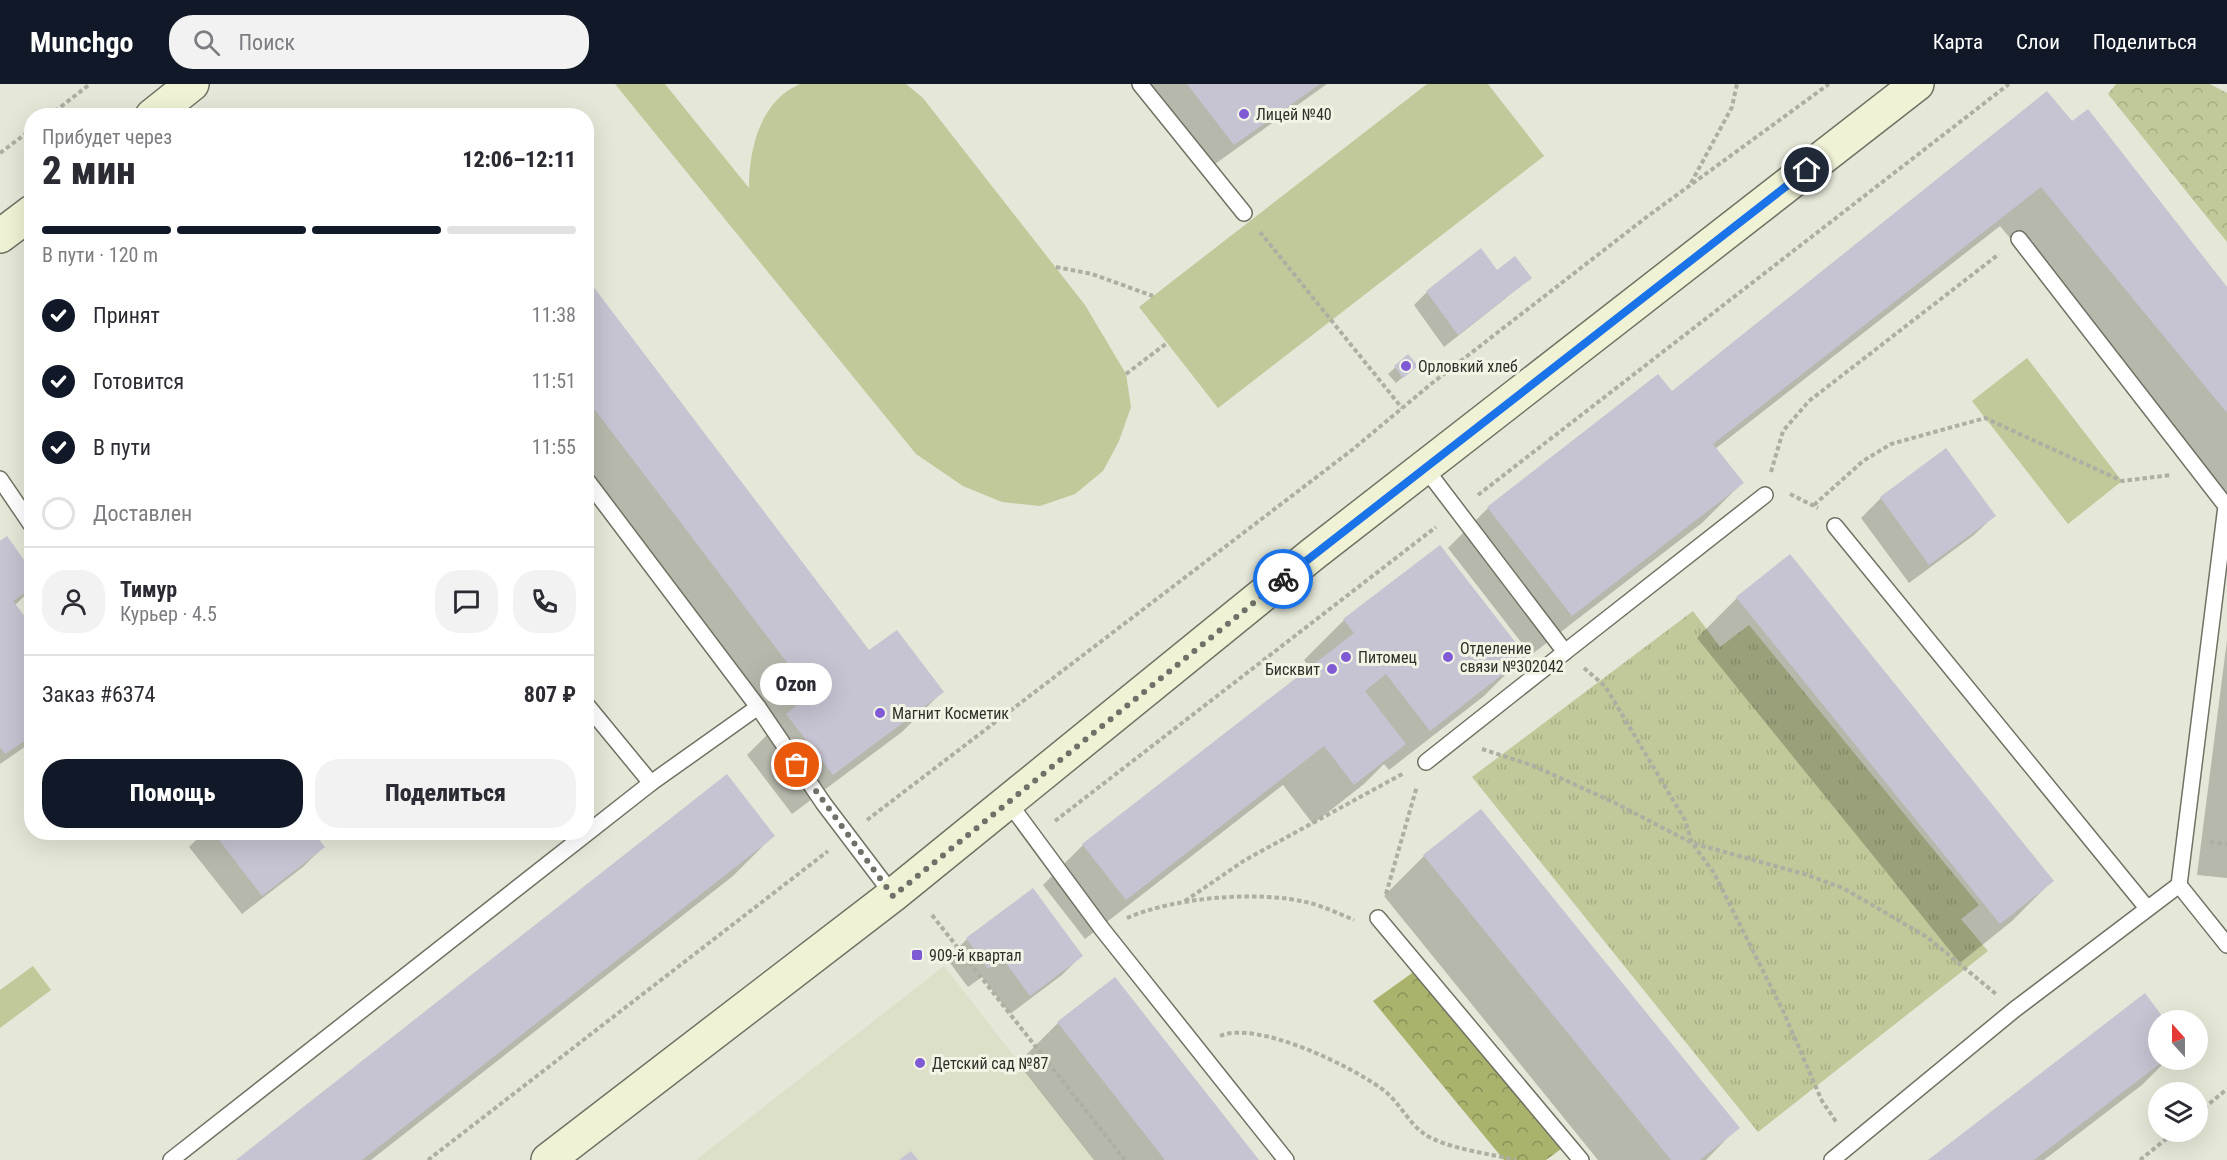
<!DOCTYPE html>
<html lang="ru">
<meta charset="utf-8">
<style>
body{margin:0;font-family:"Roboto Condensed",sans-serif;background:#f2f2f3;color:#2b2b33;height:100vh;display:flex;flex-direction:column;font-size:22px;white-space:nowrap}
*{box-sizing:border-box;margin:0}
p{font-size:20px;color:#7c7c81}
.icon{flex:none;width:33px;height:33px;fill:none;stroke:currentColor;stroke-width:2;stroke-linecap:round;stroke-linejoin:round}
.map{position:relative;flex:1;overflow:hidden}
.side{position:absolute;left:24px;top:24px;width:570px;height:732px;display:flex;flex-direction:column;background:#fff;border-radius:24px;box-shadow:0 6px 24px #0002}
.side>*{flex:none}
.needle{width:39px;rotate:339deg}
.controls{position:absolute;left:2148px;top:926px;display:grid;gap:12px}
.controls a{display:grid;place-items:center;width:60px;height:60px;border-radius:50%;background:#fff;box-shadow:0 6px 24px #0002;font-size:30px}
.pin{position:absolute;display:grid;place-items:center;width:51px;height:51px;color:#fff;margin:-26px;border:3px solid #fff;border-radius:50%;box-shadow:0 2px 6px #0007}
.courier{position:absolute;display:grid;place-items:center;width:60px;height:60px;margin:-30px;border:4px solid #1a73e8;border-radius:50%;background:#fff;color:#222;box-shadow:0 2px 8px #0007}
.bubble{position:absolute;height:42px;border-radius:21px;background:#fff;box-shadow:0 6px 24px #0002;font-size:20px;font-weight:800;line-height:42px;text-align:center}
.summary em{font-style:normal;font-weight:800}
.summary div{display:flex;flex-direction:column-reverse}
.summary{display:flex;align-items:center;justify-content:space-between;height:102px;padding:0 18px}
h1{font-size:39px;font-weight:800;line-height:45px}
.bar{display:grid;grid-template-columns:repeat(4,1fr);gap:9px 6px;align-content:center;height:72px;padding:0 18px}
.bar i{height:8px;border-radius:4px;background:#e1e1e2}
.bar .current{background:#111827}
.bar p{grid-column:span 4}
.line{display:flex;align-items:center;gap:15px;padding:0 18px;border-top:2px solid #e1e1e2}
.line div{flex:1}
.round{display:grid;place-items:center;flex:none;width:63px;height:63px;border-radius:24px;background:#f2f2f3}
ol{padding:0 18px;list-style:none}
li{display:flex;align-items:center;gap:18px;height:66px}
li p{margin-inline-start:auto}
li .icon{padding:6px;border-radius:50%;background:#111827;color:#fff;stroke-width:4}
li:last-child{color:#7c7c81}
li i{width:33px;height:33px;border:3px solid #e1e1e2;border-radius:50%}
.primary-button{display:flex;gap:12px;margin-top:auto;padding:12px 18px}
.primary-button a{flex:1;height:69px;border-radius:24px;background:#111827;color:#fff;font-size:24px;font-weight:800;line-height:69px;text-align:center}
.primary-button a+a{background:#f2f2f3;color:#2b2b33}
header{display:flex;align-items:center;gap:36px;box-sizing:border-box;height:84px;padding:0 30px;background:#111827;color:#fff}
header strong{font-size:28px}
nav{display:flex;gap:33px;margin-inline-start:auto;font-size:21px}
.search{width:420px;height:54px;background:#f2f2f3;display:flex;align-items:center;gap:15px;box-sizing:border-box;padding:0 21px;border-radius:24px;color:#7c7c81;font-size:22px}
.map>svg:first-child{display:block}
</style>
<header>
<strong>Munchgo</strong>
<div class="search"><svg class="icon" aria-label="search" viewBox="0 0 24 24"><circle cx="10" cy="10" r="6"/><path d="M15 15l6 6"/></svg>Поиск</div>
<nav><a>Карта</a><a>Слои</a><a>Поделиться</a></nav>
</header>
<div class="map">
<svg width="2227" height="1076" viewBox="0 0 2227 1076">
<defs>
<pattern id="grass-tufts" width="24" height="20" patternUnits="userSpaceOnUse" patternTransform="scale(1.5)"><rect width="24" height="20" fill="#c1c899"/><path d="M3 7l-1-3M5 7V3M7 7l1-3M15 17l-1-3M17 17v-4M19 17l1-3" fill="none" stroke="#a6ac84"/></pattern>
<pattern id="forest-crowns" width="20" height="18" patternUnits="userSpaceOnUse" patternTransform="scale(1.5)"><rect width="20" height="18" fill="#aab26c"/><path d="M2 6a3 3 0 1 1 6 0M12 15a3 3 0 1 1 6 0" fill="none" stroke="#8b9159"/></pattern>
<pattern id="park-crowns" width="20" height="18" patternUnits="userSpaceOnUse" patternTransform="scale(1.5)"><rect width="20" height="18" fill="#c1c899"/><path d="M2 6a3 3 0 1 1 6 0M12 15a3 3 0 1 1 6 0" fill="none" stroke="#a6ac84"/></pattern>
</defs>
<rect width="100%" height="100%" fill="#e5e7d8"/>
<polygon fill="#dde0c9" points="944,882 1095,1076 696,1076"/>
<polygon fill="url(#grass-tufts)" points="1693,527 1720,563 1749,541 1979,821 1961,835 1988,867 1758,1048 1472,693"/>
<polygon fill="url(#forest-crowns)" points="1415,887 1561,1065 1546,1076 1504,1076 1373,917"/>
<polygon fill="url(#park-crowns)" points="2116,0 2210,0 2227,9 2227,158 2108,10"/>
<g fill="#c1c899">
<path d="M615,0H665L749,104C749,65 760,17 800,0H906L923,14L1085,221L1126,290L1131,323L1119,357L1103,387L1075,410L1040,422L1002,418L963,402L916,370Z"/>
<polygon points="1427,0 1488,0 1544,72 1218,324 1139,223"/>
<polygon points="2027,274 2122,397 2068,440 1972,317"/>
<polygon points="33,882 51,906 0,944 0,906"/>
</g>
<g fill="#0003">
<polygon points="1143,0 1327,0 1208,85"/>
<polygon points="2047,10 2227,206 2227,417 2000,142 1715,365 1742,399 1702,439 1531,571 1448,464 1488,424 1658,292 1672,310"/>
<polygon points="1496,188 1506,214 1444,263 1414,221 1427,208"/>
<polygon points="586,195 869,568 942,608 902,648 792,730 747,671 770,648 586,406"/>
<polygon points="1408,272 1409,288 1396,299 1388,290"/>
<polygon points="1946,366 1994,432 1974,451 1909,499 1861,434 1881,414"/>
<polygon points="0,459 32,490 32,505 15,521 32,545 32,587 28,591 32,597 32,658 0,680"/>
<polygon points="1737,514 2052,797 2012,837 1960,879 1697,554"/>
<polygon points="1344,536 1524,572 1484,612 1389,686 1384,680 1364,700 1313,740 1283,701 1085,855 1043,801 1083,761 1310,584 1304,576"/>
<polygon points="2227,556 2227,794 2197,791"/>
<polygon points="204,748 311,748 323,763 303,783 242,830 189,763"/>
<polygon points="773,752 733,792 371,1076 238,1076"/>
<polygon points="1424,772 1738,1043 1706,1076 1598,1076 1384,812"/>
<polygon points="967,855 1081,872 1062,891 1010,930 982,893 968,903 947,875"/>
<polygon points="1115,895 1258,1076 1094,1076 1018,979 1058,939"/>
<polygon points="2145,912 2163,936 2158,936 2158,975 2168,975 2142,1001 2044,1076 1930,1076"/>
</g>
<g fill="#c6c3d2">
<polygon points="1187,0 1320,0 1234,61"/>
<polygon points="2047,7 2072,37 2088,25 2227,203 2227,329 2041,103 1713,360 1744,399 1572,532 1487,423 1658,290 1672,307"/>
<polygon points="1481,164 1497,186 1515,172 1532,194 1458,251 1426,207"/>
<polygon points="586,193 869,566 897,546 944,608 833,691 786,630 811,610 586,314"/>
<polygon points="1408,270 1418,282 1403,294 1394,282"/>
<polygon points="1946,364 1996,432 1929,481 1880,413"/>
<polygon points="7,452 32,487 32,504 13,517 32,542 32,584 27,587 32,594 32,652 5,670 0,663 0,457"/>
<polygon points="1440,461 1526,572 1430,647 1386,590 1365,607 1406,660 1354,701 1324,662 1126,816 1082,760 1354,549 1343,535"/>
<polygon points="1790,470 2054,797 2000,840 1736,513"/>
<polygon points="727,690 775,752 362,1076 236,1076"/>
<polygon points="1481,725 1740,1044 1700,1076 1671,1076 1423,771"/>
<polygon points="213,748 313,748 325,763 262,812"/>
<polygon points="1033,804 1083,872 1030,912 1003,875 988,885 966,854"/>
<polygon points="1115,893 1259,1076 1165,1076 1057,938"/>
<polygon points="2145,909 2165,936 2158,936 2158,975 2166,975 2034,1076 1928,1076"/>
<polygon points="911,1067 918,1076 899,1076"/>
</g>
<g fill="none" stroke-linecap="round" stroke-linejoin="round">
<g stroke="#707264" stroke-width="18">
<g id="lane">
<polyline points="1140,0 1244,129"/>
<polyline points="1425,384 1565,568 1765,411"/>
<polyline points="0,395 32,442"/>
<polyline points="586,395 758,623 824,720 893,811"/>
<polyline points="1835,442 2147,824"/>
<polyline points="586,620 651,699"/>
<polyline points="1426,678 1565,568"/>
<polyline points="1009,719 1102,845 1286,1076"/>
<polyline points="2179,801 2227,861"/>
<polyline points="1378,834 1581,1076"/>
<polyline points="171,1076 651,699 758,623"/>
<polyline points="1832,1076 2014,926 2179,801 2226,422 2019,155"/>
</g>
</g>
<g stroke="#707264" stroke-width="36">
<g id="secondary">
<polyline points="152,32 192,0"/>
<polyline points="0,152 32,128"/>
<polyline points="548,1076 893,811 1313,470 1917,0"/>
</g>
</g>
<g stroke="#adafa2" stroke-width="4" stroke-dasharray="4.5 3" stroke-linecap="butt">
<polyline points="49,32 90,0"/>
<polyline points="0,69 32,45"/>
<polyline points="1691,99 1732,23 1737,0"/>
<polyline points="1260,148 1402,324"/>
<polyline points="1056,183 1092,190 1153,212"/>
<polyline points="1126,290 1167,259"/>
<polyline points="1771,388 1783,347 1809,317 1999,170"/>
<polyline points="1790,410 1818,424"/>
<polyline points="1478,411 2009,0"/>
<polyline points="1814,421 1863,377 1891,360 1985,334 2122,397 2171,391"/>
<polyline points="1584,584 1605,602 1685,736 1692,759 1714,789 1783,927 1822,1017 1837,1039"/>
<polyline points="1482,665 1534,682 1615,719 1692,759 1804,790 1843,804 1927,853 1996,910"/>
<polyline points="867,736 1352,366 1431,300 1648,132 1829,0"/>
<polyline points="1055,737 1436,443"/>
<polyline points="2210,758 2227,760"/>
<polyline points="1386,810 1417,702"/>
<polyline points="1185,817 1245,776 1404,689"/>
<polyline points="932,831 1125,1076"/>
<path d="M1127,834C1175,813 1260,806 1310,819C1325,823 1340,830 1354,836"/>
<path d="M1220,952C1257,936 1351,982 1382,1005C1399,1017 1407,1037 1423,1049C1443,1064 1491,1070 1516,1076"/>
<polyline points="2198,1029 2227,1005"/>
<polyline points="428,1076 828,767"/>
<polyline points="2140,1076 2176,1047"/>
</g>
<use href="#lane" stroke="#fff" stroke-width="15"/>
<use href="#secondary" stroke="#eff2d4" stroke-width="33"/>
</g>
<g fill="none" stroke-linecap="round" stroke-linejoin="round">
<polyline stroke="#6f7067" stroke-width="6" stroke-dasharray="0 10.8" points="797,681 893,812 1283,495"/>
<polyline stroke="#1a73e8" stroke-width="8" points="1283,495 1807,86"/>
</g>
<g fill="#805ad4" stroke="#f2f5e5" stroke-width="2">
<circle cx="1244" cy="30" r="6"/>
<circle cx="1406" cy="282" r="6"/>
<circle cx="1346" cy="573" r="6"/>
<circle cx="1448" cy="573" r="6"/>
<circle cx="1332" cy="585" r="6"/>
<circle cx="880" cy="629" r="6"/>
<rect x="911" y="865" width="12" height="12" rx="3"/>
<circle cx="920" cy="979" r="6"/>
</g>
<g text-anchor="middle" stroke-width="6" stroke-linejoin="round" paint-order="stroke">
<g font-size="16" fill="#2f302a" stroke="#f2f5e5" text-anchor="start">
<text x="1256" y="36">Лицей №40</text>
<text x="1418" y="288">Орловкий хлеб</text>
<text x="1460" y="570">Отделение<tspan x="1460" dy="18">связи №302042</tspan></text>
<text x="1358" y="579">Питомец</text>
<text x="1320" y="591" text-anchor="end">Бисквит</text>
<text x="892" y="635">Магнит Косметик</text>
<text x="929" y="877">909-й квартал</text>
<text x="932" y="985">Детский сад №87</text>
</g>
</g>
</svg>
<div class="controls">
<a><svg class="needle" viewBox="-14 -14 28 28"><path d="M0-13l5 13h-10z" fill="#e53935"/><path d="M0 13l5-13h-10z" fill="#7c7c81"/></svg></a>
<a><svg class="icon" aria-label="layers" viewBox="0 0 24 24"><path d="M12 4l9 5-9 5-9-5zM3 14l9 5 9-5"/></svg></a>
</div>
<div class="pin" style="left:797px;top:681px;background:#ea580c"><svg class="icon" aria-label="bag" viewBox="0 0 24 24"><path d="M5 8h14l-1 12H6zM9 8a3 3 0 0 1 6 0"/></svg></div>
<div class="pin" style="left:1807px;top:86px;background:#1f2937"><svg class="icon" aria-label="home" viewBox="0 0 24 24"><path d="M3 11l9-7 9 7M6 9v11h12V9"/></svg></div>
<div class="courier" style="left:1283px;top:495px"><svg class="icon" aria-label="bike" viewBox="0 0 24 24"><circle cx="6" cy="16" r="4"/><circle cx="18" cy="16" r="4"/><path d="M6 16l4-8h5l3 8M10 8l3 8H6M13 5h3"/></svg></div>
<div class="bubble" style="left:760px;top:579px;width:72px">Ozon</div>
<section class="side">
<div class="summary"><div><h1>2 мин</h1><p>Прибудет через</p></div><em>12:06–12:11</em></div>
<div class="bar"><i class="current"></i><i class="current"></i><i class="current"></i><i></i><p>В пути · 120 m</p></div>
<ol>
<li><svg class="icon" aria-label="check" viewBox="0 0 24 24"><path d="M5 12l5 5 9-10"/></svg>Принят<p>11:38</p></li>
<li><svg class="icon" aria-label="check" viewBox="0 0 24 24"><path d="M5 12l5 5 9-10"/></svg>Готовится<p>11:51</p></li>
<li><svg class="icon" aria-label="check" viewBox="0 0 24 24"><path d="M5 12l5 5 9-10"/></svg>В пути<p>11:55</p></li>
<li><i></i>Доставлен</li>
</ol>
<div class="line" style="height:108px"><a class="round"><svg class="icon" aria-label="person" viewBox="0 0 24 24"><circle cx="12" cy="8" r="4"/><path d="M4 21q1-7 8-7t8 7"/></svg></a><div><b>Тимур</b><p>Курьер · 4.5</p></div><a class="round"><svg class="icon" aria-label="chat" viewBox="0 0 24 24"><path d="M4 5h16v11H9l-5 4z"/></svg></a><a class="round"><svg class="icon" aria-label="phone" viewBox="0 0 24 24"><path d="M5 4h4l2 5-3 2q2 4 5 5l2-3 5 2v4C11 20 4 13 5 4z"/></svg></a></div>
<div class="line" style="height:78px"><div>Заказ #6374</div><b>807 ₽</b></div>
<div class="primary-button"><a>Помощь</a><a>Поделиться</a></div>
</section>
</div>
